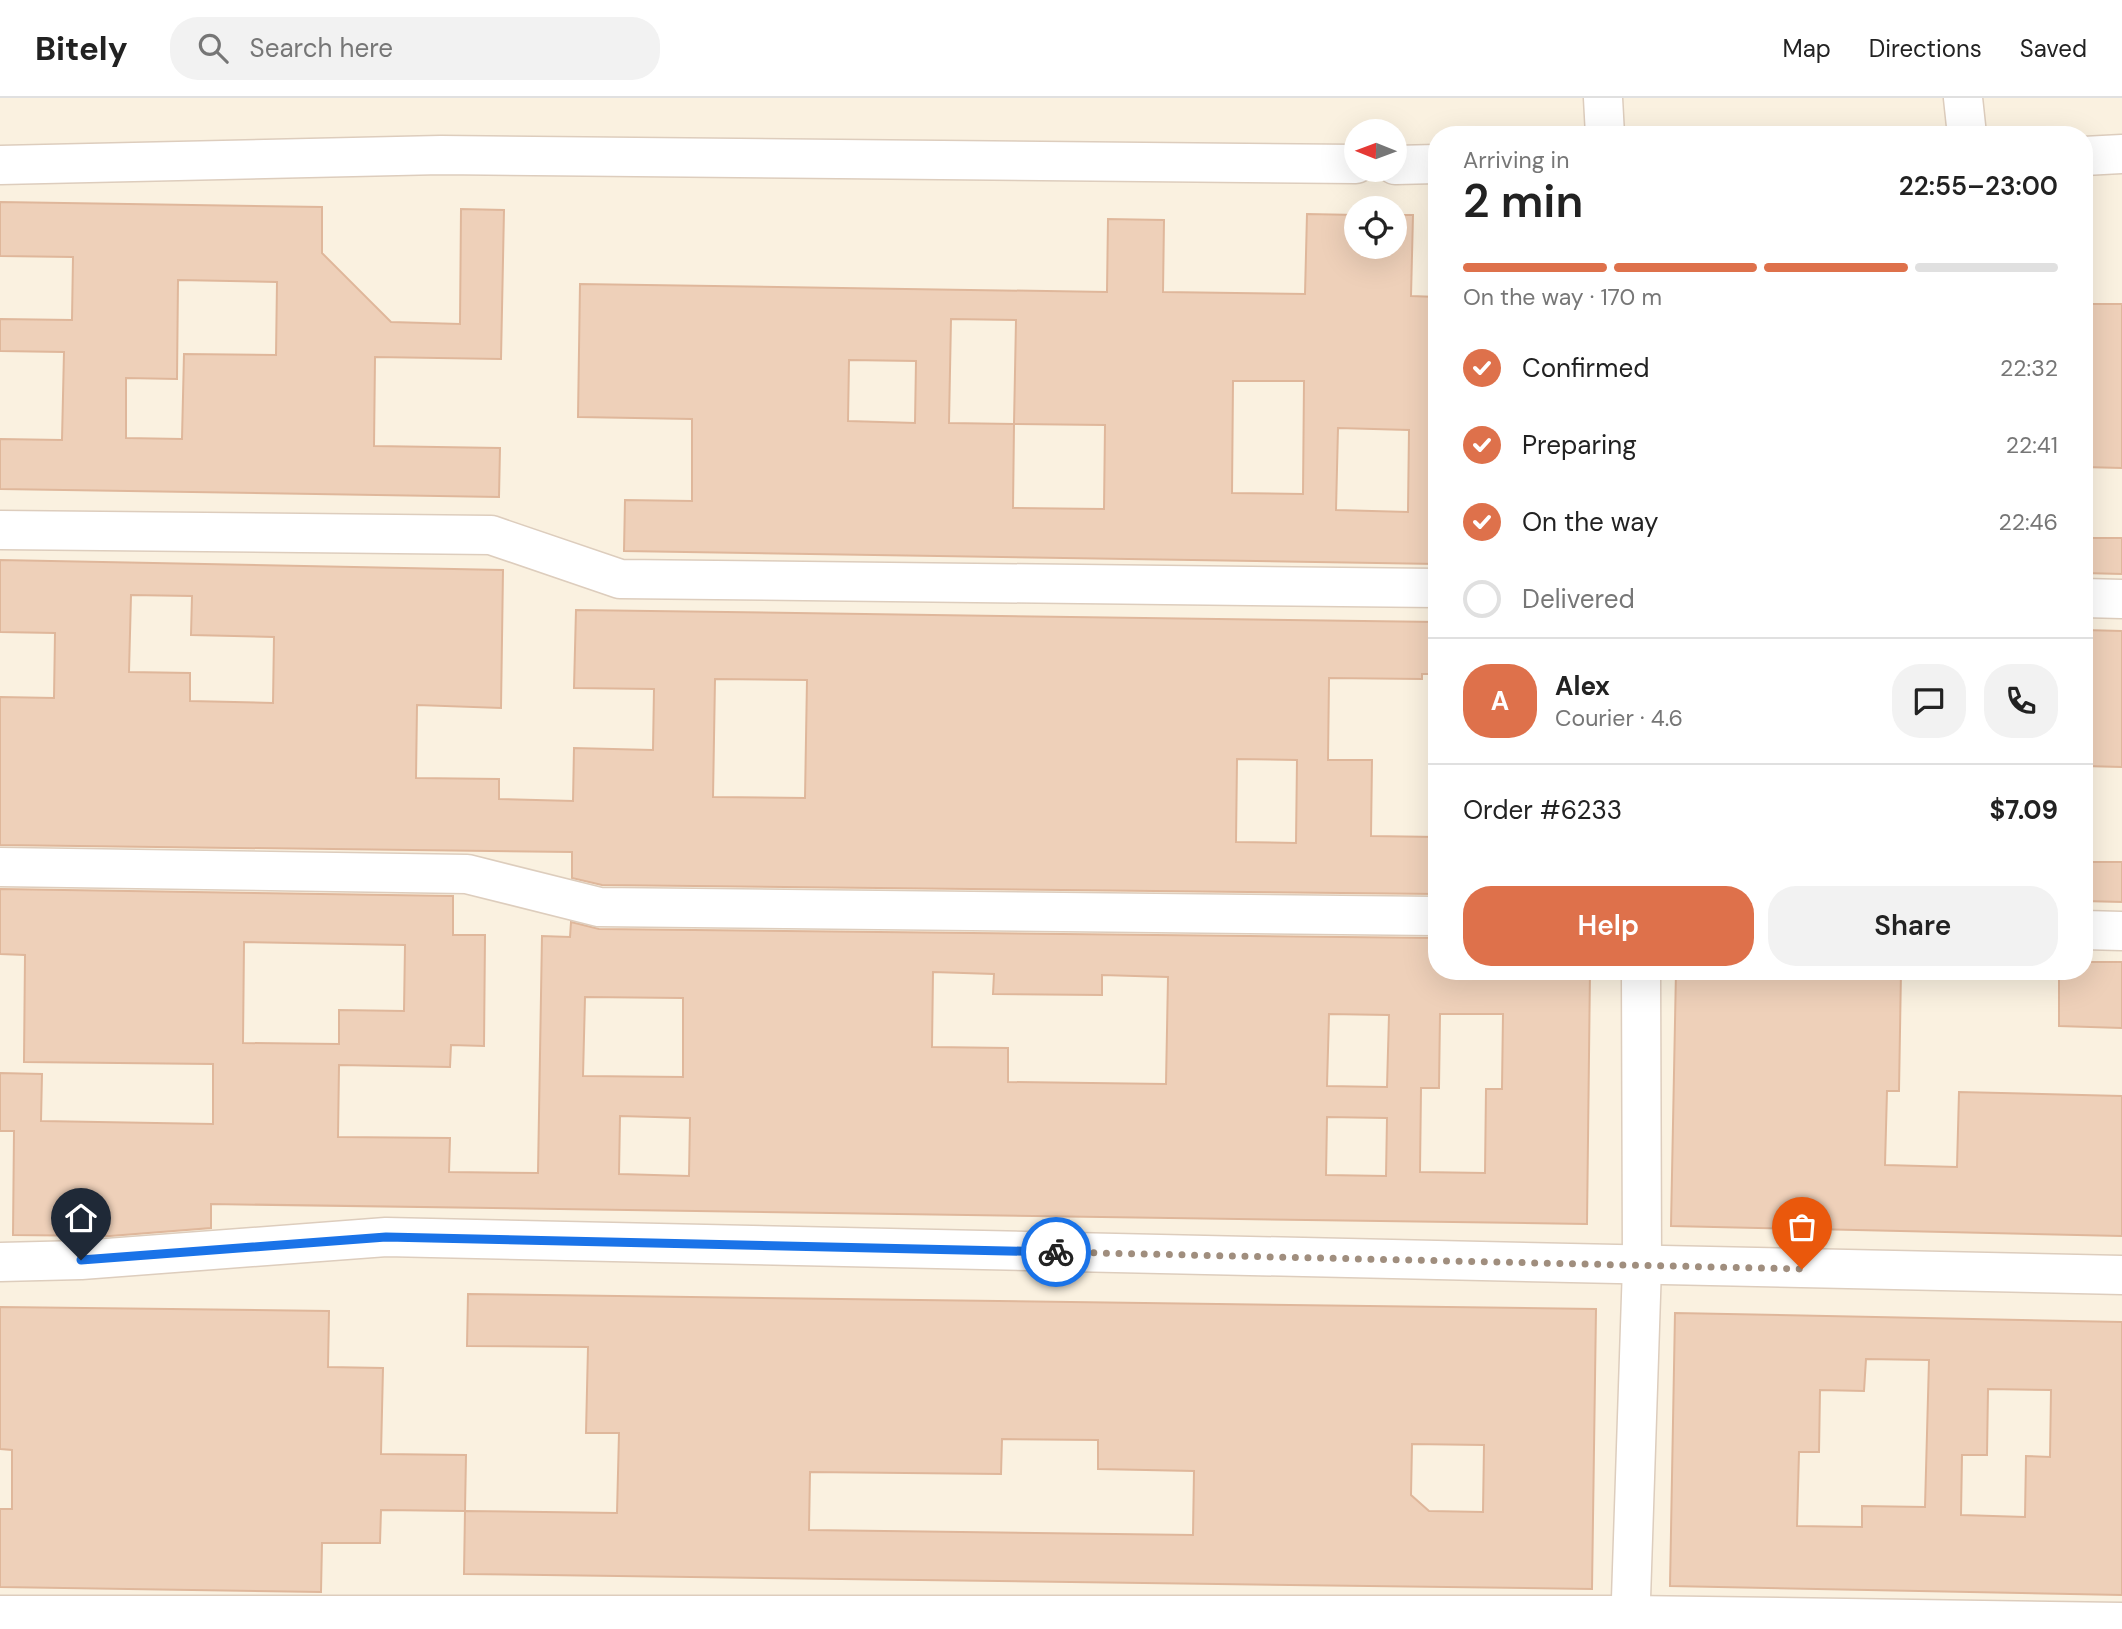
<!DOCTYPE html>
<meta charset="utf-8">
<style>
body{margin:0;font-family:"DM Sans",sans-serif;background:#f2f2f2;color:#222;height:100vh;display:flex;flex-direction:column;font-size:26px;white-space:nowrap}
*{box-sizing:border-box;margin:0}
p{font-size:23px;color:#767676}
.icon{flex:none;width:38px;height:38px;fill:none;stroke:currentColor;stroke-width:2;stroke-linecap:round;stroke-linejoin:round}
.map{position:relative;flex:1;overflow:hidden}
.sheet{position:absolute;left:1428px;top:28px;width:665px;height:854px;display:flex;flex-direction:column;background:#fff;border-radius:28px;box-shadow:0 7px 28px #0002}
.sheet>*{flex:none}
.needle{width:46px;rotate:271deg}
.controls{position:absolute;left:1344px;top:21px;display:grid;gap:14px}
.controls a{display:grid;place-items:center;width:63px;height:63px;border-radius:50%;background:#fff;box-shadow:0 7px 28px #0002;font-size:35px}
.pin{position:absolute;display:grid;place-items:center;width:60px;height:60px;color:#fff;margin:-72px -30px;border-radius:50% 50% 50% 0;rotate:-45deg;box-shadow:0 0 7px #0007}
.pin .icon{rotate:45deg}
.courier{position:absolute;display:grid;place-items:center;width:70px;height:70px;margin:-35px;border:5px solid #1a73e8;border-radius:50%;background:#fff;color:#222;box-shadow:0 2px 9px #0007}
.summary em{font-style:normal;font-weight:600}
.summary div{display:flex;flex-direction:column-reverse}
.summary{display:flex;align-items:center;justify-content:space-between;height:119px;padding:0 35px}
h1{font-size:46px;font-weight:600;line-height:52px}
.bar{display:grid;grid-template-columns:repeat(4,1fr);gap:10px 7px;align-content:center;height:84px;padding:0 35px}
.bar i{height:9px;border-radius:5px;background:#e0e0e0}
.bar .selected{background:#de714b}
.bar p{grid-column:span 4}
.line{display:flex;align-items:center;gap:18px;padding:0 35px;border-top:2px solid #e0e0e0}
.line div{flex:1}
.round{display:grid;place-items:center;flex:none;width:74px;height:74px;border-radius:28px;background:#f2f2f2}
ol{padding:0 35px;list-style:none}
li{display:flex;align-items:center;gap:21px;height:77px}
li p{margin-inline-start:auto}
li .icon{padding:7px;border-radius:50%;background:#de714b;color:#fff;stroke-width:4}
li:last-child{color:#767676}
li i{width:38px;height:38px;border:4px solid #e0e0e0;border-radius:50%}
.cta{display:flex;gap:14px;margin-top:auto;padding:14px 35px}
.cta a{flex:1;height:80px;border-radius:28px;background:#de714b;color:#fff;font-size:28px;font-weight:600;line-height:80px;text-align:center}
.cta a+a{background:#f2f2f2;color:#222}
header{display:flex;align-items:center;gap:42px;box-sizing:border-box;height:98px;padding:0 35px;background:#fff;border-bottom:2px solid #e0e0e0}
header strong{font-size:33px}
nav{display:flex;gap:38px;margin-inline-start:auto;font-size:24px}
.search{width:490px;height:63px;background:#f2f2f2;display:flex;align-items:center;gap:18px;box-sizing:border-box;padding:0 24px;border-radius:28px;color:#767676;font-size:26px}
.map>svg:first-child{display:block}
</style>
<header>
<strong>Bitely</strong>
<div class="search"><svg class="icon" aria-label="search" viewBox="0 0 24 24"><circle cx="10" cy="10" r="6"/><path d="M15 15l6 6"/></svg>Search here</div>
<nav><a>Map</a><a>Directions</a><a>Saved</a></nav>
</header>
<div class="map">
<svg width="2122" height="1531" viewBox="0 0 2122 1531">
<rect width="100%" height="100%" fill="#faf1e0"/>
<g fill="#eed0b9" stroke="#dfb79b" stroke-width="2" fill-rule="evenodd">
<path d="M0,104L322,109V155L391,224L460,226L461,111L504,112L501,261L375,259L374,348L500,350L499,399L0,391V341L62,342L64,254L0,253V221L72,222L73,159L0,158ZM178,182L277,184L276,257L184,256L182,341L126,340V280L177,281Z"/>
<path d="M1307,116L1356,117V149H1395V117H1413L1411,198L1437,199V466L624,453L625,402L692,403V321L578,319L580,186L1107,194L1108,121L1164,122L1163,194L1305,196ZM951,221L1016,222L1014,326L949,325ZM849,262L916,263L915,325L848,323ZM1233,283H1304L1303,396L1232,395ZM1014,326L1105,327L1104,411L1013,410ZM1338,330L1409,332L1408,414L1336,412Z"/>
<polygon points="2084,206 2122,206 2122,370 2084,369"/>
<polygon points="2084,440 2122,440 2122,476 2084,475"/>
<path d="M0,462L503,472L501,610L417,607L416,680L499,681V701L573,703L574,650L653,652L654,591L574,590L576,512L1437,524V576H1422V581L1329,580L1328,662H1372L1371,738L1437,739V796L602,787L572,780V754L0,747V599L54,600L55,535L0,534ZM131,497L192,498L191,537L274,539L273,605L190,603V575L129,574ZM715,581L807,582L805,700L713,699ZM1237,661L1297,662L1296,745L1236,744Z"/>
<polygon points="2084,532 2122,533 2122,669 2084,668"/>
<polygon points="2084,764 2122,764 2122,804 2084,803"/>
<path d="M0,791L453,798V837H485L484,948L451,947L450,969L339,967L338,1039L450,1040L449,1074L538,1075L542,838L570,839L571,824L599,831L1437,840V873H1590L1587,1126L211,1106V1130L110,1138L13,1137L14,1033H0V975L42,976L41,1023L213,1026V966L24,964L25,857L0,856ZM244,844L405,847L404,913L339,912V946L243,945ZM933,874L994,876L993,896L1102,897V877L1168,879L1166,986L1008,984V950L932,949ZM585,899L683,900V979L583,978ZM1329,916L1389,917L1387,989L1327,988ZM1440,916H1503L1502,991H1486L1485,1075L1420,1074L1421,990H1439ZM620,1018L690,1020L689,1078L619,1076ZM1327,1019L1387,1020L1386,1078L1326,1077Z"/>
<polygon points="2084,864 2122,864 2122,930 2059,928 2059,873 2084,873"/>
<polygon points="1676,873 1901,873 1899,993 1887,993 1885,1067 1957,1069 1959,994 2122,998 2122,1138 1671,1128"/>
<path d="M468,1196L1596,1211L1592,1491L464,1476L465,1413L617,1415L619,1335H586L588,1249L467,1248ZM1002,1341L1098,1342V1371L1194,1373L1193,1437L809,1432L810,1374L1001,1376ZM1412,1346L1484,1347L1483,1414L1429,1413L1411,1397Z"/>
<polygon points="0,1209 329,1213 328,1269 383,1270 381,1356 466,1357 465,1413 381,1412 380,1445 322,1445 321,1494 0,1489 0,1411 12,1411 12,1352 0,1351"/>
<path d="M1675,1215L2122,1224V1497L1670,1488ZM1866,1261L1929,1262L1925,1409L1862,1408V1429L1797,1428L1799,1354H1819L1820,1292L1864,1293ZM1988,1291L2051,1292L2050,1359L2026,1358L2025,1419L1961,1417L1962,1357H1987Z"/>
</g>
<g fill="none" stroke-linecap="round" stroke-linejoin="round">
<g stroke="#ddcdbd" stroke-width="41">
<g id="street">
<polyline points="1603,0 1605,37"/>
<polyline points="1963,0 1967,37"/>
<polyline points="2084,58 2122,56"/>
<polyline points="0,67 441,57 1356,66"/>
<polyline points="1395,67 1437,66"/>
<polyline points="0,432 491,437 620,481 1437,490"/>
<polyline points="2084,500 2122,501"/>
<polyline points="0,769 467,776 599,809 1437,818"/>
<polyline points="2084,832 2122,833"/>
<polyline points="0,1164 81,1162 386,1139 2122,1177"/>
<polyline points="0,1517 1631,1517 2122,1524"/>
<polyline points="1630,1531 1642,1168 1641,873"/>
</g>
</g>
<use href="#street" stroke="#fff" stroke-width="38"/>
</g>
<g fill="none" stroke-linecap="round" stroke-linejoin="round">
<polyline stroke="#a08e7e" stroke-width="7" stroke-dasharray="0 12.6" points="1056,1154 1802,1171"/>
<polyline stroke="#1a73e8" stroke-width="9" points="81,1162 386,1139 1056,1154"/>
</g>
</svg>
<div class="controls">
<a><svg class="needle" viewBox="-14 -14 28 28"><path d="M0-13l5 13h-10z" fill="#e53935"/><path d="M0 13l5-13h-10z" fill="#767676"/></svg></a>
<a><svg class="icon" aria-label="locate" viewBox="0 0 24 24"><circle cx="12" cy="12" r="6"/><path d="M12 2v4M12 18v4M2 12h4M18 12h4"/></svg></a>
</div>
<div class="pin" style="left:1802px;top:1171px;background:#ea580c"><svg class="icon" aria-label="bag" viewBox="0 0 24 24"><path d="M5 8h14l-1 12H6zM9 8a3 3 0 0 1 6 0"/></svg></div>
<div class="pin" style="left:81px;top:1162px;background:#1f2937"><svg class="icon" aria-label="home" viewBox="0 0 24 24"><path d="M3 11l9-7 9 7M6 9v11h12V9"/></svg></div>
<div class="courier" style="left:1056px;top:1154px"><svg class="icon" aria-label="bike" viewBox="0 0 24 24"><circle cx="6" cy="16" r="4"/><circle cx="18" cy="16" r="4"/><path d="M6 16l4-8h5l3 8M10 8l3 8H6M13 5h3"/></svg></div>
<section class="sheet">
<div class="summary"><div><h1>2 min</h1><p>Arriving in</p></div><em>22:55–23:00</em></div>
<div class="bar"><i class="selected"></i><i class="selected"></i><i class="selected"></i><i></i><p>On the way · 170 m</p></div>
<ol>
<li><svg class="icon" aria-label="check" viewBox="0 0 24 24"><path d="M5 12l5 5 9-10"/></svg>Confirmed<p>22:32</p></li>
<li><svg class="icon" aria-label="check" viewBox="0 0 24 24"><path d="M5 12l5 5 9-10"/></svg>Preparing<p>22:41</p></li>
<li><svg class="icon" aria-label="check" viewBox="0 0 24 24"><path d="M5 12l5 5 9-10"/></svg>On the way<p>22:46</p></li>
<li><i></i>Delivered</li>
</ol>
<div class="line" style="height:126px"><b class="round" style="background:#de714b;color:#fff">A</b><div><b>Alex</b><p>Courier · 4.6</p></div><a class="round"><svg class="icon" aria-label="chat" viewBox="0 0 24 24"><path d="M4 5h16v11H9l-5 4z"/></svg></a><a class="round"><svg class="icon" aria-label="phone" viewBox="0 0 24 24"><path d="M5 4h4l2 5-3 2q2 4 5 5l2-3 5 2v4C11 20 4 13 5 4z"/></svg></a></div>
<div class="line" style="height:91px"><div>Order #6233</div><b>$7.09</b></div>
<div class="cta"><a>Help</a><a>Share</a></div>
</section>
</div>
